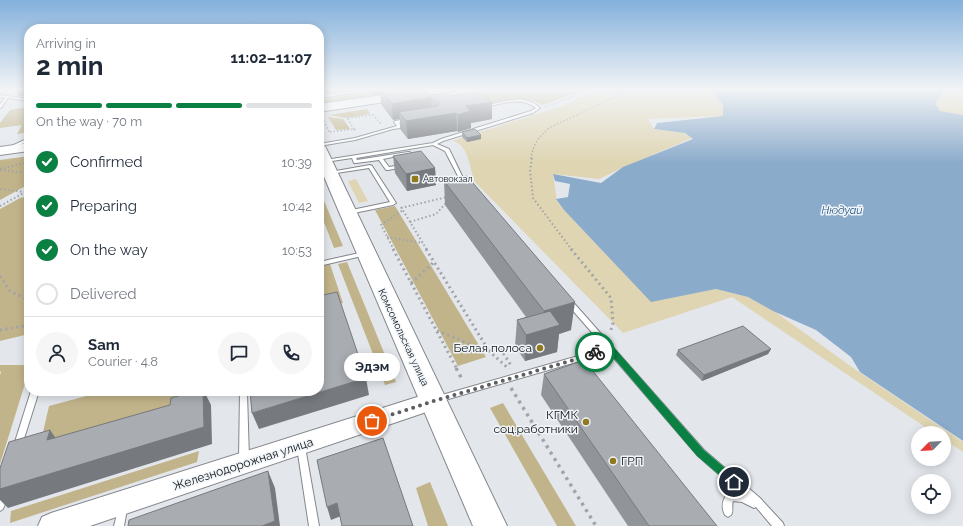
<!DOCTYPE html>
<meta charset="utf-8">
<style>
body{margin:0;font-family:Raleway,sans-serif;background:#f6f6f7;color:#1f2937;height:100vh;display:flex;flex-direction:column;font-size:15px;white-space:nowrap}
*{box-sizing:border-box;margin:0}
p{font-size:13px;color:#747a83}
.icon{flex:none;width:22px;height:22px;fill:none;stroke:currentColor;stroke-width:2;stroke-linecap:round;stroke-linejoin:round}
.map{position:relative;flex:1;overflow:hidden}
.sheet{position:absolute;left:24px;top:24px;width:300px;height:372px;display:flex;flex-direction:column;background:#fff;border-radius:16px;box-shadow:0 2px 10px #0003}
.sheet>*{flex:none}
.needle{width:26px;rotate:246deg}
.fabs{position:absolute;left:911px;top:426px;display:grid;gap:8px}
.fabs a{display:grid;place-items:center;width:40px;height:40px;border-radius:50%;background:#fff;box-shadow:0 2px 10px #0003;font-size:20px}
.pin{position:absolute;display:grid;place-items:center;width:34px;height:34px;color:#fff;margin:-17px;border:2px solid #fff;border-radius:50%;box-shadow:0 1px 4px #0007}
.courier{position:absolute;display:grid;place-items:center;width:40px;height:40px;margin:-20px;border:3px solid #0b8043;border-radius:50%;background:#fff;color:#222;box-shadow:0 1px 5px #0007}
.bubble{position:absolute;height:28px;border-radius:14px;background:#fff;box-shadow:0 2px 10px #0003;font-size:13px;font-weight:700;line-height:28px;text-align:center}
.head em{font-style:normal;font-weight:700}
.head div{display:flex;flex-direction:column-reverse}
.head{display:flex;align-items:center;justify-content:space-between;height:68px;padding:0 12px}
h1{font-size:26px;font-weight:700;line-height:30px}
.bar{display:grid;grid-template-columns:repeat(4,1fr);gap:6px 4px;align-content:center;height:48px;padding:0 12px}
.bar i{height:5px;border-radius:3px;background:#e0e1e3}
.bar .selected{background:#0b8043}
.bar p{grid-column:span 4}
.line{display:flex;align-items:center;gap:10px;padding:0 12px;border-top:1px solid #e0e1e3}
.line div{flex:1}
.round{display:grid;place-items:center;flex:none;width:42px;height:42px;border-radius:21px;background:#f6f6f7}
ol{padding:0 12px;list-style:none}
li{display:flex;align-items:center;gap:12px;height:44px}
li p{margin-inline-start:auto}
li .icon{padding:4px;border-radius:50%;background:#0b8043;color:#fff;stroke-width:4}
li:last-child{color:#747a83}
li i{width:22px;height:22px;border:2px solid #e0e1e3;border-radius:50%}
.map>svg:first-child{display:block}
</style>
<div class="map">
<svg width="963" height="526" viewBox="0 0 963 526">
<rect width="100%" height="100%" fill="#e3e7ec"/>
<g fill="#dfd5b2">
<path d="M603,89H713L711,91L723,105V116L648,119L654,129L684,133L692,138L624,167L599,179L553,174L557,201L564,210L651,301L716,289L748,297L774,311L856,370L963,442V452L944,439V433H934L732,297L623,333L474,181C470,168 468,143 452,141L568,104L577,98Z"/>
<polygon points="945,89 963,89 963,115 940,111 935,104"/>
<polygon points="356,179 368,201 359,203 348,181"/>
</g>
<g fill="#c2b48a">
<polygon points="393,89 420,89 326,103 324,99"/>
<path d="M498,89H588L542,105C519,93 508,102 485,103C469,104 452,102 436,101L455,96Z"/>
<polygon points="29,107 29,132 17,134 22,125 0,128 0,123 10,110"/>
<polygon points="367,109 370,114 346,118 329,115"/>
<polygon points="328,117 343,119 350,129 336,130"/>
<polygon points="29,156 29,184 0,200 0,160"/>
<polygon points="319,189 343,246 334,248 319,209"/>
<polygon points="29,196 29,334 0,341 0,209 20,198"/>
<polygon points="395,206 486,357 458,366 375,210"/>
<polygon points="347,262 396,382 385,385 338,264"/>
<polygon points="330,264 343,303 319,309 319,266"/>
<polygon points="0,365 29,365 29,371 0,464 0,375 1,372 0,371"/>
<polygon points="105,391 204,391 204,396 40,445 49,406"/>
<polygon points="503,403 576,526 557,526 490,408"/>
<polygon points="199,451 197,462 10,523 11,511"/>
<polygon points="430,482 448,526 428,526 416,488"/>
</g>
<polygon fill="#8babcb" points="713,89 945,89 935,104 940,111 963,115 963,441 860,372 851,357 816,330 773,311 748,297 716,289 651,302 564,210 556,199 568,197 570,184 555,181 553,174 601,183 623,167 693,139 685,133 654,129 657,123 723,116 723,105 711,91"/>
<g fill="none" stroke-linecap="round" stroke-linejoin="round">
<g stroke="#83878c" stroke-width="2">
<g id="service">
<polygon points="370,89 382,89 319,98 319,96"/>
<polygon points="0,95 29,99 29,101 8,98 1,108 0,108 0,104 5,98 0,97"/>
<path d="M520,99C528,101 534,102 540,108L533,113L443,141L437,144L449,149L463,178L467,183V184H463L459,178L445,151L433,145L356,158L357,160L408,152H410L418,164L416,165L388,170H386L379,160L356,163H354L352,158L325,162L323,161L325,160L433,143L441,139L531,111L536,108C521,96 502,104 485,107L483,106L506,101ZM407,154L413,163L389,167L383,159Z"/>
<polygon points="408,119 410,120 409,121 399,123 401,126 408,125 408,127 393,129 355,140 319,146 319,144 355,138 397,126 394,122 395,121"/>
<polygon points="29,138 29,141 10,149 7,148"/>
<polygon points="370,165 372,166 396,203 393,205 349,214 347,213 346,212 347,211 390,202 369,168 330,174 328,173 330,172"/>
<polygon points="364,252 366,253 367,254 366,255 319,266 319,262"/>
<path d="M568,301H572L704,450L760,498L783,523L784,526H772L756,507L754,508L742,502L733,501C731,505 734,511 731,515L728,517L725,515C721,507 722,501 727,494L734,492H739L698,456L606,349L590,358L438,402L435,401L434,399L435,397L585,354L602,344L568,305L567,303Z"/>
<polygon points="31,391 39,391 22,445 21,448 18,449 15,448 14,445"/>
<polygon points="240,391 248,391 247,393 249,459 247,462 244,463 241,462 239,459"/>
<polygon points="301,443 304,444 305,447 319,526 309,526 297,447 298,444"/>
<polygon points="4,490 7,491 9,494 3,509 0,511 0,492 1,491"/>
<polygon points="122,504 125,506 127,509 124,526 114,526 119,506"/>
</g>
</g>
<g stroke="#83878c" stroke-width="2">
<polygon id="tertiary" points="433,392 441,395 444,401 441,407 90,526 38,526 42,517 51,513"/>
</g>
<g stroke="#83878c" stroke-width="2">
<g id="primary">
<polygon points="425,89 456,89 451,92 319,112 319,104"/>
<polygon points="29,143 29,151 0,155 0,147"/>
<polygon points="319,144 324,145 326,148 507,526 473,526 319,165"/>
</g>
</g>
<g stroke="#a1a4a8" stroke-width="1.5" stroke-dasharray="1.5 2" stroke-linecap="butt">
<polyline points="545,107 592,89"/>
<polyline points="322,118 330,133"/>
<polyline points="354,129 347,118 373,115 381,124"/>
<polyline points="330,132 354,129 356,131"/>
<path d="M531,159C533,144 538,138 549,128L632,89"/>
</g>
<g stroke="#a1a4a8" stroke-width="2" stroke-dasharray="1.5 2.5" stroke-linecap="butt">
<polyline points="532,158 530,170 533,198 572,250"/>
<polyline points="0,169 29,162"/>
<polyline points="0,170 29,173"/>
<polyline points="0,189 25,192"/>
<polyline points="0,206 29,190"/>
<polyline points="401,207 427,250"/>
<polyline points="401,208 447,197"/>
<polyline points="410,222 436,214 447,202"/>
<polyline points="387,237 423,243"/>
<polyline points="394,250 381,225 403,210"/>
</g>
<g stroke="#a1a4a8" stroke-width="3" stroke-dasharray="2 3.5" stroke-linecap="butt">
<polyline points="393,249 457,369"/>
<polyline points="426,249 489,351 500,348 512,367"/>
<polyline points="571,249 611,298 613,323 610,333"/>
<polyline points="0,276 10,291 29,300"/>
<polyline points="411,283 434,262"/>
<polyline points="0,330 29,325"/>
<polyline points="437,331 489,351 509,369"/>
</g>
<g stroke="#a1a4a8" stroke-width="3.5" stroke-dasharray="3 4.5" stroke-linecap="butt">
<polyline points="456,368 463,381"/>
<polyline points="511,388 596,526"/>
</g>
<use href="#service" fill="#fff" fill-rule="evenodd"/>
<use href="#tertiary" fill="#fff" fill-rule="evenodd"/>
<use href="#primary" fill="#fff" fill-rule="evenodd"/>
</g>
<g fill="#919599">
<polygon points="16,89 29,89 29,95 19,96"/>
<polygon points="371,89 425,89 431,95 451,96 492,102 492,119 471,123 471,128 458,132 457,131 408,139 400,129 400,119 393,120 381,104 380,94 373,95 371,92"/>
<polygon points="462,132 481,139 467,142 462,137"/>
<polygon points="393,156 435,168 436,185 407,191 395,173"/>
<polygon points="444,181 571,330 559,334 557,352 525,361 515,346 517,320 526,317 445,205"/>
<polygon points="771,349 768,354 702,381 676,355 678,350"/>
<polygon points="544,374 717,526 628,526 541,395"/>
</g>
<g fill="#76797d">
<polygon points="17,89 29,89 29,95 21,96"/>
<polygon points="319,89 356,89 319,94"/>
<polygon points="373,89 379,89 380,94 373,95"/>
<polygon points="431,97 432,114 399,112 400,119 393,120 392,104"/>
<polygon points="492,102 492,119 471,123 471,128 458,132 458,115 466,106"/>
<polygon points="456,113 457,131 408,139 406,121"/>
<polygon points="481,135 481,139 467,142 467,138"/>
<polygon points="435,168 436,185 407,191 406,174"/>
<polygon points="575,302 571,330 559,334 557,352 525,361 526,335 542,330 544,311"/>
<polygon points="771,349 768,354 702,381 704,375"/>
<polygon points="366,378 369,395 259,429 252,413"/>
<polygon points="203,391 204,391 211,405 212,444 8,508 0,500 0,489"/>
<polygon points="50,430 62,447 47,440"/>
<polygon points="268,471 275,488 280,526 262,526"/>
<polygon points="337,503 341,516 331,520 327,507"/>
</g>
<g fill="#a9adb2" stroke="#76797d">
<polygon points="380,89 425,89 431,95 447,93 451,96 479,92 492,102 466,106 470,111 458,115 456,113 406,121 399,112 438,106 439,102 431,97 392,104"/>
<polygon points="475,129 481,135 467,138 462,132"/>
<polygon points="421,151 435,168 406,174 393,156"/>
<polygon points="467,176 575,302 544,311 444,181"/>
<polygon points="337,292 366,378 252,413 250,391 319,391 319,296"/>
<polygon points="550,311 560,325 526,335 517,320"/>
<polygon points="743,326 771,349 704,375 678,350"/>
<polygon points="584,360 717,526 649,526 544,374"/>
<polygon points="195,391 203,391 204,427 0,489 0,468 9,442 50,430 47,440 170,405 171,398"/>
<polygon points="383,438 413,526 342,526 337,503 327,507 317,460"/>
<polygon points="268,471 275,521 262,526 128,526 129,520"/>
</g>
<linearGradient id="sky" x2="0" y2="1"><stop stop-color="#83b0dc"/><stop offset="0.55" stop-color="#f2f4f6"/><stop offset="1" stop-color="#f2f4f6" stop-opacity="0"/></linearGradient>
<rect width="963" height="163" fill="url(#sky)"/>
<polygon fill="#0b8043" points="604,343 610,343 704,450 738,479 740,482 738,485 734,487 731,485 697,456 606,349 598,354 592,354 592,350"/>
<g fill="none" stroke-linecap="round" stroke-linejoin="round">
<polyline stroke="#5c5e61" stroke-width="4" stroke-dasharray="0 7.2" points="372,421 434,401 587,356 595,352"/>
</g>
<g fill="#91791f" stroke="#f0f5f9" stroke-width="1.5">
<rect x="411" y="175" width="8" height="8" rx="2"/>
<circle cx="540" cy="348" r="4"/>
<circle cx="586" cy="422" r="4"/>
<circle cx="613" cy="461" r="4"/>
</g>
<g text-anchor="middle" stroke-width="3" stroke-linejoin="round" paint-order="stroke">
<g font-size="9" fill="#131516" stroke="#f0f5f9" text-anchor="start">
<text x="423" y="182">Автовокзал</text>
</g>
<g font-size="10" fill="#131516" stroke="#f0f5f9">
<text transform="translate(404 337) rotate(65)" y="4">Комсомольская улица</text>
</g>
<g font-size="11" font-style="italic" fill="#275783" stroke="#f0f5f9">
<text x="842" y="214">Нюдуай</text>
</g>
<g font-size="12" fill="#131516" stroke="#f0f5f9" text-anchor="end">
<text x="532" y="352">Белая полоса</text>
<text x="578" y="419">КГМК<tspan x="578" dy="14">соц.работники</tspan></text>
<text x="621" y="465" text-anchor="start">ГРП</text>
</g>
<g font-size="12" fill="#131516" stroke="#f0f5f9">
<text transform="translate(243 464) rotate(-18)" y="4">Железнодорожная улица</text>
</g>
</g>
</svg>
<div class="fabs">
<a><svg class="needle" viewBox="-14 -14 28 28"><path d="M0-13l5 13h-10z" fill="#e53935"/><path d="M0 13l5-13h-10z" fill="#747a83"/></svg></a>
<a><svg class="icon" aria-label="locate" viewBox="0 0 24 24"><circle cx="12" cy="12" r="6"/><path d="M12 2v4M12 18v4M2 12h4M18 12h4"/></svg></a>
</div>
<div class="pin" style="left:372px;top:421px;background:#ea580c"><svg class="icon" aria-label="bag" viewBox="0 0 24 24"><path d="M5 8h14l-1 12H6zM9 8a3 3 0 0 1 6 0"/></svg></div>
<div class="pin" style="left:734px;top:482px;background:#1f2937"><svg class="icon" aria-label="home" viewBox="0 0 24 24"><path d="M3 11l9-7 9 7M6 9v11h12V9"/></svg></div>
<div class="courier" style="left:595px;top:352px"><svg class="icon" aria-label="bike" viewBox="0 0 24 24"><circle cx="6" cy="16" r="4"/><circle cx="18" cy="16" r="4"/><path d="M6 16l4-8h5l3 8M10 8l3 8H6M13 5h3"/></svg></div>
<div class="bubble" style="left:344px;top:353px;width:56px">Эдэм</div>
<section class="sheet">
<div class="head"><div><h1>2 min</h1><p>Arriving in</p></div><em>11:02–11:07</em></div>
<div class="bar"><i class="selected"></i><i class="selected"></i><i class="selected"></i><i></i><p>On the way · 70 m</p></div>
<ol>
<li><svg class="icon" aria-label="check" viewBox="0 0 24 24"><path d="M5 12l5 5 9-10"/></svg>Confirmed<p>10:39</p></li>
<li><svg class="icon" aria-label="check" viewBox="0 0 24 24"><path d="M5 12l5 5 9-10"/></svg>Preparing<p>10:42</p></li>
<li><svg class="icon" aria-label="check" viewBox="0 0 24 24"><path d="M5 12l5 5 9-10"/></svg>On the way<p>10:53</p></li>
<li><i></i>Delivered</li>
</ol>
<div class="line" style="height:72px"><a class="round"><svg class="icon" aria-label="person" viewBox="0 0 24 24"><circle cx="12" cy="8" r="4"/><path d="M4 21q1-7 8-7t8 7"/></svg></a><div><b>Sam</b><p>Courier · 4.8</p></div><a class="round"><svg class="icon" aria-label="chat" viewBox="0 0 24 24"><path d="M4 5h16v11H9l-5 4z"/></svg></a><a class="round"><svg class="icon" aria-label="phone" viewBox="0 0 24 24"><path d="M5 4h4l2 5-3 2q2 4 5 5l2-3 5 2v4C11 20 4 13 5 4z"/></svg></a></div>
</section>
</div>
